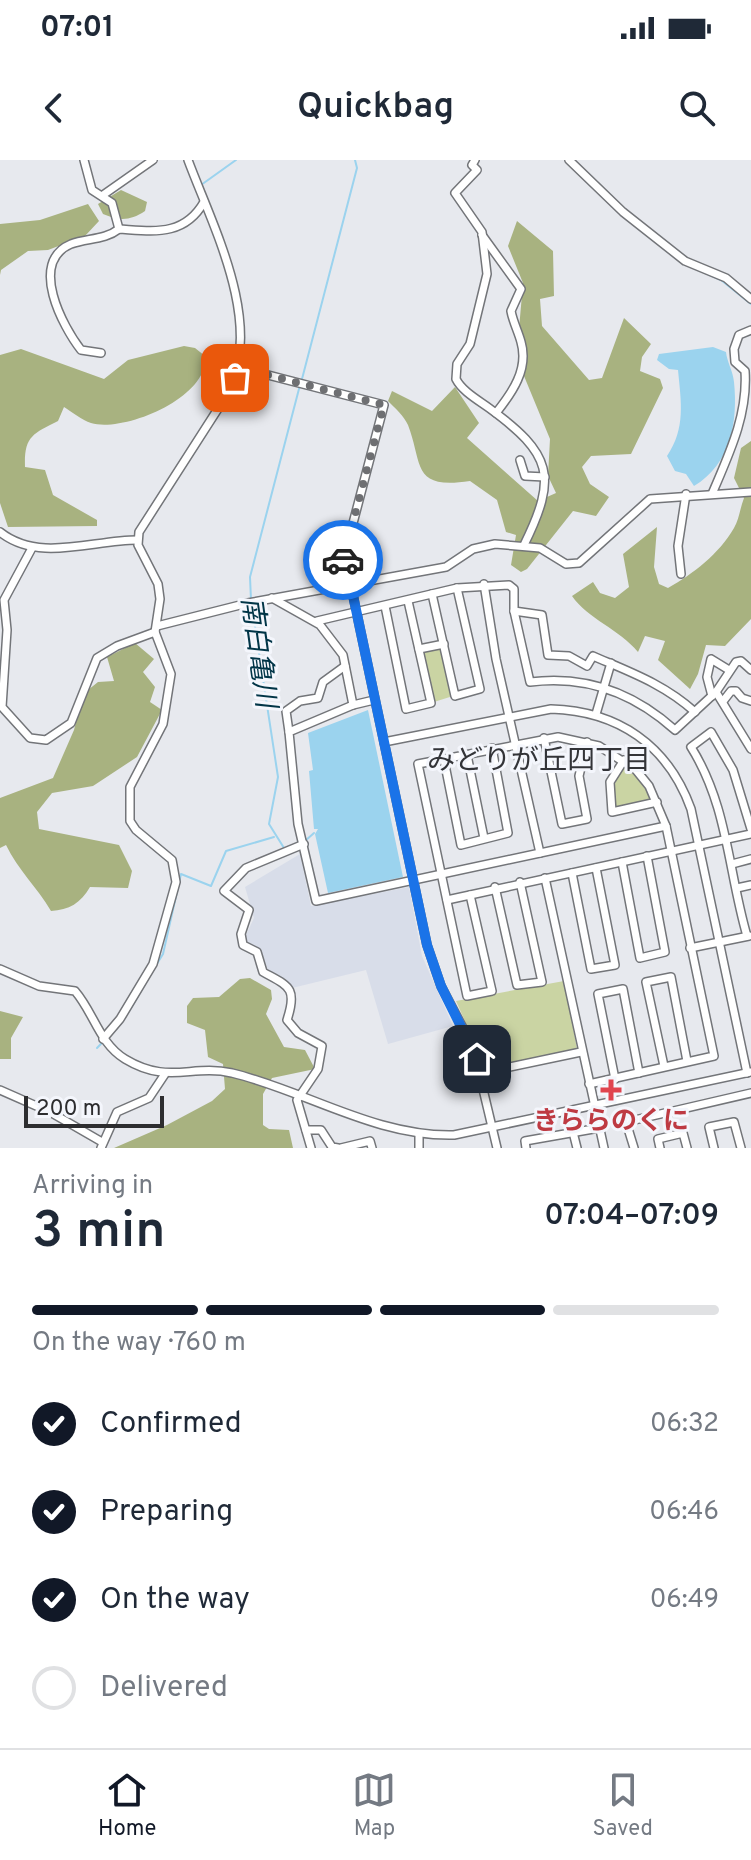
<!DOCTYPE html>
<meta charset="utf-8">
<style>
body{margin:0;font-family:Overpass,"Noto Sans JP",sans-serif;background:#f2f2f3;color:#1f2937;height:100vh;display:flex;flex-direction:column;font-size:30px;white-space:nowrap}
*{box-sizing:border-box;margin:0}
p{font-size:26px;color:#747a83}
.icon{flex:none;width:44px;height:44px;fill:none;stroke:currentColor;stroke-width:2;stroke-linecap:round;stroke-linejoin:round}
.map{position:relative;height:988px;overflow:hidden}
.details{display:flex;flex-direction:column;background:#fff;flex:1}
.details>*{flex:none}
.scale{position:absolute;left:24px;bottom:20px;width:140px;box-sizing:border-box;padding-left:8px;border:4px solid #2d2d2f;border-top:0;font-size:22px;line-height:28px;white-space:nowrap;color:#2d2d2f;-webkit-text-stroke:6px #f4f6fc;paint-order:stroke}
.pin{position:absolute;display:grid;place-items:center;width:68px;height:68px;color:#fff;margin:-34px;border-radius:16px;box-shadow:0 4px 12px #0006}
.courier{position:absolute;display:grid;place-items:center;width:80px;height:80px;margin:-40px;border:6px solid #1a73e8;border-radius:50%;background:#fff;color:#222;box-shadow:0 2px 10px #0007}
.headline em{font-style:normal;font-weight:600}
.headline div{display:flex;flex-direction:column-reverse}
.headline{display:flex;align-items:center;justify-content:space-between;height:136px;padding:0 32px}
h1{font-size:52px;font-weight:600;line-height:60px}
.bar{display:grid;grid-template-columns:repeat(4,1fr);gap:12px 8px;align-content:center;height:96px;padding:0 32px}
.bar i{height:10px;border-radius:6px;background:#e0e1e3}
.bar .active{background:#111827}
.bar p{grid-column:span 4}
ol{padding:0 32px;list-style:none}
li{display:flex;align-items:center;gap:24px;height:88px}
li p{margin-inline-start:auto}
li .icon{padding:8px;border-radius:50%;background:#111827;color:#fff;stroke-width:4}
li:last-child{color:#747a83}
li i{width:44px;height:44px;border:4px solid #e0e1e3;border-radius:50%}
.status{display:flex;justify-content:space-between;align-items:center;height:56px;padding:0 40px;background:#fff;direction:ltr}
.status svg{height:22px;fill:currentColor}
header{display:flex;justify-content:space-between;align-items:center;height:104px;padding:0 32px;background:#fff;font-size:36px;font-weight:600}
.menu{display:flex;justify-content:space-around;align-items:center;height:112px;border-top:2px solid #e0e1e3;background:#fff;font-size:22px;color:#747a83}
.menu a{display:grid;justify-items:center;gap:4px}
.menu .active{color:#111827}
.map>svg:first-child{display:block}
</style>
<div class="status"><b>07:01</b><svg viewBox="0 0 49 12"><path d="M0 12V9h3v3zM5 12V6h3v6zM10 12V3h3v9zM15 12V0h3v12zM26 1h20v11H26zM47 4h2v5h-2z"/></svg></div>
<header><svg class="icon" aria-label="back" viewBox="0 0 24 24"><path d="M15 5l-7 7 7 7"/></svg>Quickbag<svg class="icon" aria-label="search" viewBox="0 0 24 24"><circle cx="10" cy="10" r="6"/><path d="M15 15l6 6"/></svg></header>
<div class="map">
<svg width="751" height="988" viewBox="0 0 751 988">
<rect width="100%" height="100%" fill="#e7e9ee"/>
<polygon fill="#d8dde9" points="300,694 311,746 409,727 422,796 453,866 388,884 366,810 292,828 269,813 264,799 247,785 245,777 254,758 245,727"/>
<g fill="#cad4a3">
<polygon points="443,486 453,536 434,542 422,490"/>
<polygon points="623,606 644,623 654,641 614,648 612,630"/>
<polygon points="564,821 577,889 486,908 456,841"/>
</g>
<g fill="#a8b280">
<path d="M121,30L147,42L145,51C130,61 119,61 103,54L98,44Z"/>
<polygon points="88,44 99,61 85,76 48,90 28,91 1,110 0,115 0,64 40,60"/>
<path d="M517,61L553,91L554,136L540,139L542,166L589,220L602,218L624,158L651,184L642,197L640,211L660,219L663,228L631,294L591,296L582,307L590,324L609,337L596,356L573,351L527,409L521,412L511,405L516,375L506,372L497,340L470,321C411,330 423,304 408,265C404,256 395,248 388,241L392,231L432,251L455,227L479,263L467,278L538,341L556,333L548,316L550,279L524,216L519,169L523,123L508,86Z"/>
<path d="M184,186L195,188L205,196C210,237 124,273 91,263C82,260 72,252 64,247L58,261C32,274 24,277 25,307L45,310L53,335L97,360V366L8,367L0,343V195L21,189L104,219L128,200Z"/>
<path d="M751,281V459L725,486L706,485L698,514L690,529L658,500L665,481L645,476L638,492C619,469 588,459 572,436L593,422L600,433L615,438L629,427L623,394L657,367L654,407L659,424L668,428C693,414 719,394 734,368C739,360 740,348 744,338L734,318L741,288Z"/>
<path d="M135,483L154,499L143,512L155,527L150,542L162,550L137,597L93,626L52,633L37,652L39,669L119,685L132,711L128,728L90,727C81,743 69,750 51,751C37,727 18,710 6,685L0,688V638L53,618L74,570L83,534L98,522L114,521L107,497Z"/>
<polygon points="250,818 271,830 272,839 266,854 284,887 305,890 315,909 272,918 263,934 263,965 269,969 289,970 293,988 114,988 167,965 212,941 225,929 223,904 208,897 205,870 187,863 187,846 193,838 219,837 240,819"/>
<polygon points="0,851 23,857 11,878 11,899 0,899"/>
</g>
<g fill="#9bd3ee">
<path d="M713,187L726,192C727,202 733,211 734,222C738,261 731,304 694,326L686,314L675,311L667,296C686,268 681,242 678,210L669,209L657,200L659,194Z"/>
<polygon points="368,550 403,717 328,733 315,674 318,669 314,669 309,611 313,610 308,573"/>
</g>
<g fill="none" stroke-linecap="round" stroke-linejoin="round">
<g stroke="#9bd3ee" stroke-width="2">
<polyline points="588,23 640,70"/>
<polyline points="201,25 236,0"/>
<polyline points="679,101 721,120 751,144"/>
<polyline points="302,219 357,8 355,0"/>
<polyline points="251,440 250,417 300,225"/>
<polyline points="252,447 278,617 269,664 284,688"/>
<polyline points="305,681 314,673"/>
<polyline points="155,807 163,794 181,714 211,726 226,691 274,677"/>
<polyline points="129,851 138,836"/>
<polyline points="97,888 121,863"/>
</g>
<g stroke="#737579" stroke-width="10">
<g id="minor">
<polyline points="84,0 92,30 112,43 119,69"/>
<path d="M475,0L472,5L477,10L455,33L482,72L487,114L470,184L457,204L456,219C462,231 478,240 489,248C552,294 558,316 524,385"/>
<polyline points="569,0 623,52 685,101 726,118 751,139"/>
<polyline points="103,35 153,0"/>
<path d="M482,75L521,129L511,151C513,162 518,171 521,182C529,209 512,233 496,253"/>
<path d="M101,193L81,190C63,167 28,102 71,84C87,78 105,80 119,69C153,71 184,77 204,42"/>
<polyline points="237,207 384,245 336,428"/>
<polyline points="520,300 525,316 545,317"/>
<path d="M712,334C729,294 748,255 745,211L735,202L734,189L739,175L751,170"/>
<path d="M0,372C39,403 92,380 137,380"/>
<polyline points="32,388 4,440 7,470 2,547 30,578 46,580 71,563 97,498 117,486 155,472"/>
<polyline points="681,414 678,386 686,334"/>
<polyline points="484,424 496,499 540,693"/>
<polyline points="351,426 427,785 441,826 473,887 497,988"/>
<polyline points="432,434 455,536 480,529 457,428"/>
<polyline points="272,438 320,465 343,495 353,545"/>
<polyline points="385,446 406,549 431,543 408,441"/>
<path d="M514,451L542,455L548,495L569,496L587,506L593,496C630,512 664,524 695,552"/>
<path d="M317,461L457,428L509,425L514,429V451L530,522C585,515 634,533 675,570L716,532L751,589"/>
<polyline points="157,466 248,443 446,407 473,389 495,384 540,388 566,404 579,403 650,339 751,332"/>
<polyline points="419,489 444,484"/>
<polyline points="716,532 736,502 741,501 751,510"/>
<polyline points="712,536 707,517 711,499 729,510"/>
<polyline points="374,540 353,545 289,572 298,664 316,741 666,666"/>
<polyline points="724,540 731,531 736,531 742,538 751,541"/>
<polyline points="596,554 611,503"/>
<polyline points="289,572 286,551 300,541 318,538 323,522 345,506"/>
<polyline points="544,578 562,664 587,659 579,616 587,582"/>
<path d="M384,582L551,549C618,551 668,585 691,649L747,913"/>
<polyline points="467,595 484,678"/>
<polyline points="444,600 461,685 508,673 492,588"/>
<polyline points="624,600 610,622 612,652 657,642"/>
<path d="M304,684L246,708L224,731L249,750L241,774L243,785L257,792L263,812C288,826 298,827 287,860L298,873L322,886L318,909L297,940L311,988"/>
<polyline points="622,702 640,798 665,792 647,696"/>
<polyline points="732,704 751,699"/>
<polyline points="572,713 591,809 615,805 596,708"/>
<polyline points="545,718 604,988"/>
<polyline points="495,727 517,825 542,822 520,722"/>
<polyline points="737,728 751,725"/>
<polyline points="470,735 492,831 467,836 418,604 558,577 599,586 636,610 649,626 666,666 714,896 589,924"/>
<polyline points="447,740 751,674"/>
<path d="M747,776C728,711 728,646 691,587L711,572L733,610L751,669"/>
<polyline points="690,788 749,776"/>
<path d="M0,809L39,826L75,831C94,853 99,883 125,899C168,925 191,904 232,913C306,931 376,977 454,975L751,912"/>
<path d="M103,879L120,859L153,804L176,722L172,700L136,670L130,661V627L163,564L171,514L155,472L160,439L158,424L138,385L139,372L230,230C262,159 213,67 188,0"/>
<polyline points="664,906 646,822 671,817 687,901"/>
<polyline points="481,913 581,892"/>
<polyline points="615,919 598,834 623,829 639,913"/>
<polyline points="0,930 50,952 102,982"/>
<polyline points="306,970 321,970 332,987 338,988"/>
<polyline points="573,972 577,988"/>
<polyline points="101,988 117,952 149,938 165,914"/>
<polyline points="341,988 370,981 372,988"/>
<polyline points="419,988 419,974"/>
<polyline points="526,988 525,981 599,968"/>
<polyline points="634,988 626,962 751,933"/>
<polyline points="660,988 658,979 683,973 687,988"/>
<polyline points="714,988 709,967 734,962 741,988"/>
</g>
</g>
<use href="#minor" stroke="#fff" stroke-width="7"/>
</g>
<g fill="none" stroke-linecap="round" stroke-linejoin="round">
<polyline stroke="#6e6f72" stroke-width="8" stroke-dasharray="0 14.4" points="235,218 237,207 384,245 343,400"/>
<polyline stroke="#1a73e8" stroke-width="10" points="343,400 336,428 351,426 427,785 441,826 477,899"/>
</g>
<path fill="#e0444e" stroke="#f4f6fc" stroke-width="3" d="M607 918h8v8h8v8h-8v8h-8v-8h-8v-8h8z"/>
<g text-anchor="middle" stroke-width="6" stroke-linejoin="round" paint-order="stroke">
<g font-size="26" font-weight="bold" fill="#be3a42" stroke="#f4f6fc">
<text x="611" y="969">きららのくに</text>
</g>
<g font-size="28" font-style="italic" fill="#013547" stroke="#f4f6fc">
<text transform="translate(260 492) rotate(82)" y="10">南白亀川</text>
</g>
<g font-size="28" fill="#333438" stroke="#f4f6fc">
<text x="539" y="609">みどりが丘四丁目</text>
</g>
</g>
</svg>
<div class="scale">200 m</div>
<div class="pin" style="left:235px;top:218px;background:#ea580c"><svg class="icon" aria-label="bag" viewBox="0 0 24 24"><path d="M5 8h14l-1 12H6zM9 8a3 3 0 0 1 6 0"/></svg></div>
<div class="pin" style="left:477px;top:899px;background:#1f2937"><svg class="icon" aria-label="home" viewBox="0 0 24 24"><path d="M3 11l9-7 9 7M6 9v11h12V9"/></svg></div>
<div class="courier" style="left:343px;top:400px"><svg class="icon" aria-label="car" viewBox="0 0 24 24"><path d="M5 17H2v-5l4-1 3-4h7l3 4 3 1v5h-3M9 17h6M6 11h13"/><circle cx="7" cy="17" r="2"/><circle cx="17" cy="17" r="2"/></svg></div>
</div>
<section class="details">
<div class="headline"><div><h1>3 min</h1><p>Arriving in</p></div><em>07:04–07:09</em></div>
<div class="bar"><i class="active"></i><i class="active"></i><i class="active"></i><i></i><p>On the way · 760 m</p></div>
<ol>
<li><svg class="icon" aria-label="check" viewBox="0 0 24 24"><path d="M5 12l5 5 9-10"/></svg>Confirmed<p>06:32</p></li>
<li><svg class="icon" aria-label="check" viewBox="0 0 24 24"><path d="M5 12l5 5 9-10"/></svg>Preparing<p>06:46</p></li>
<li><svg class="icon" aria-label="check" viewBox="0 0 24 24"><path d="M5 12l5 5 9-10"/></svg>On the way<p>06:49</p></li>
<li><i></i>Delivered</li>
</ol>
</section>
<nav class="menu">
<a class="active"><svg class="icon" aria-label="home" viewBox="0 0 24 24"><path d="M3 11l9-7 9 7M6 9v11h12V9"/></svg>Home</a>
<a><svg class="icon" aria-label="map" viewBox="0 0 24 24"><path d="M3 6l6-2 6 2 6-2v14l-6 2-6-2-6 2zM9 4v14M15 6v14"/></svg>Map</a>
<a><svg class="icon" aria-label="saved" viewBox="0 0 24 24"><path d="M7 4h10v16l-5-4-5 4z"/></svg>Saved</a>
</nav>
